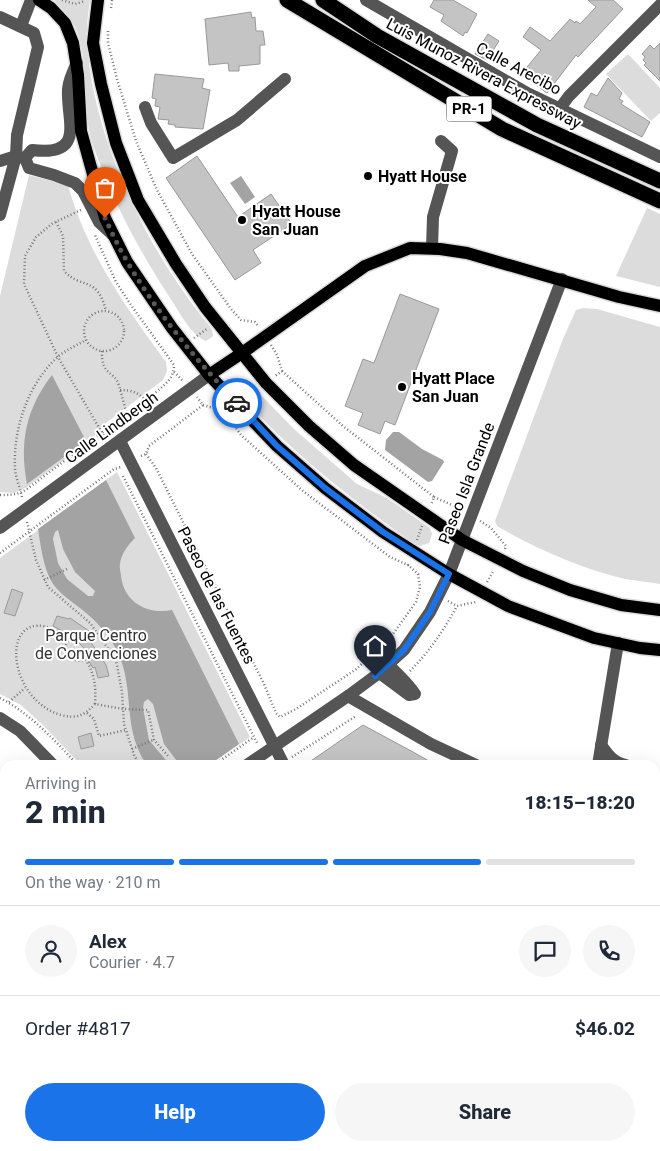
<!DOCTYPE html>
<meta charset="utf-8">
<style>
body{margin:0;font-family:Roboto,sans-serif;background:#f6f6f7;color:#1f2937;height:100vh;display:flex;flex-direction:column;font-size:19px;white-space:nowrap}
*{box-sizing:border-box;margin:0}
p{font-size:16px;color:#747a83}
.icon{flex:none;width:28px;height:28px;fill:none;stroke:currentColor;stroke-width:2;stroke-linecap:round;stroke-linejoin:round}
.map{position:relative;flex:1;overflow:hidden}
.details{position:absolute;left:0px;top:760px;width:660px;height:391px;display:flex;flex-direction:column;background:#fff;border-radius:15px 15px 0 0;box-shadow:0 5px 20px #0002}
.details>*{flex:none}
.pin{position:absolute;display:grid;place-items:center;width:42px;height:42px;color:#fff;margin:-51px -21px;border-radius:50% 50% 50% 0;rotate:-45deg;box-shadow:0 0 5px #0007}
.pin .icon{rotate:45deg}
.courier{position:absolute;display:grid;place-items:center;width:50px;height:50px;margin:-25px;border:4px solid #1a73e8;border-radius:50%;background:#fff;color:#222;box-shadow:0 1px 6px #0007}
.summary em{font-style:normal;font-weight:800}
.summary div{display:flex;flex-direction:column-reverse}
.summary{display:flex;align-items:center;justify-content:space-between;height:85px;padding:0 25px}
h1{font-size:32px;font-weight:800;line-height:38px}
.bar{display:grid;grid-template-columns:repeat(4,1fr);gap:8px 5px;align-content:center;height:60px;padding:0 25px}
.bar i{height:6px;border-radius:4px;background:#e0e1e3}
.bar .on{background:#1a73e8}
.bar p{grid-column:span 4}
.line{display:flex;align-items:center;gap:12px;padding:0 25px;border-top:1px solid #e0e1e3}
.line div{flex:1}
.round{display:grid;place-items:center;flex:none;width:52px;height:52px;border-radius:26px;background:#f6f6f7}
.cta{display:flex;gap:10px;margin-top:auto;padding:10px 25px}
.cta a{flex:1;height:58px;border-radius:30px;background:#1a73e8;color:#fff;font-size:20px;font-weight:800;line-height:58px;text-align:center}
.cta a+a{background:#f6f6f7;color:#1f2937}
.map>svg:first-child{display:block}
</style>
<div class="map">
<svg width="660" height="1151" viewBox="0 0 660 1151">
<rect width="100%" height="100%" fill="#fff"/>
<g fill="#dcdcdc">
<path d="M54,0H90C88,14 86,28 87,42C93,141 149,254 212,329L213,336L206,341C192,335 182,317 174,304C145,260 119,214 100,164C95,151 90,138 88,124C82,92 89,57 75,27C70,17 61,8 54,0Z"/>
<polygon points="628,54 660,88 660,113 651,121 606,74"/>
<path d="M29,175L68,185C86,251 126,308 166,362L167,371L163,380L102,426L89,442L27,487L14,493L0,492V296Z"/>
<polygon points="647,208 660,214 660,287 616,276"/>
<path d="M583,308L597,309L660,327V584C649,582 637,581 625,579C580,568 537,549 497,526L495,521L563,339L576,310Z"/>
<path d="M246,385H250L254,388L294,429L357,484L387,498L430,528L432,534L429,543L420,546L416,545C353,501 293,453 241,397L240,391L243,387Z"/>
<polygon points="117,472 250,737 209,765 81,765 43,725 21,705 0,694 0,558"/>
</g>
<g fill="#a3a3a3" fill-rule="evenodd">
<polygon points="241,176 255,197 245,204 230,183"/>
<path d="M52,375L86,441L27,484C19,442 26,409 52,375Z"/>
<polygon points="393,432 399,432 422,449 443,460 444,462 432,481 428,482 385,450 386,440"/>
<path d="M106,480L135,538C128,545 121,554 120,564C119,568 121,573 121,576C124,602 147,615 172,610L239,744L209,765H180L164,744L153,704L148,699L144,702L143,708L149,740L170,765H147C123,731 134,697 121,660C116,645 104,630 93,619C81,607 63,598 53,584C43,568 41,547 38,529ZM58,530L63,549L75,572L95,591L93,596H88L67,579L58,563L53,539L55,532Z"/>
<polygon points="337,1146 404,1146 400,1148 399,1151 339,1151"/>
</g>
<g fill="#c4c4c4" stroke="#999">
<polygon points="434,0 453,0 477,14 467,33 465,32 463,36 441,21 444,15 430,7"/>
<polygon points="588,0 613,0 623,9 578,57 576,55 547,93 528,79 530,76 523,72 541,50 523,37 530,27 550,41 570,19 575,23 576,21 580,24 596,7"/>
<polygon points="251,12 252,18 255,17 256,31 263,31 265,45 260,45 260,64 239,66 239,71 229,71 228,63 209,65 205,19"/>
<polygon points="488,34 499,41 487,60 475,54"/>
<polygon points="660,43 660,81 644,65 646,63 643,60 645,57 642,54 650,45 654,49"/>
<polygon points="155,74 204,79 202,88 210,90 203,129 175,127 175,125 168,124 169,120 158,119 160,107 155,106 156,99 152,98"/>
<polygon points="608,78 622,93 619,99 623,101 621,104 650,122 642,137 584,107 591,93 597,96"/>
<polygon points="197,156 238,217 271,194 292,224 253,250 261,263 235,280 166,178"/>
<polygon points="400,294 439,309 395,425 385,421 380,434 358,425 363,413 345,406 363,359 374,363"/>
<polygon points="12,589 23,593 15,616 4,613"/>
<polygon points="57,616 69,619 70,618 89,631 86,635 106,665 109,676 98,678 95,667 93,668 82,651 84,648 73,637 53,626"/>
<polygon points="363,725 413,752 436,765 305,765"/>
<polygon points="91,733 94,746 81,749 78,737"/>
</g>
<g fill="none" stroke-linecap="round" stroke-linejoin="round">
<g stroke="#dbdbdb" stroke-width="15">
<g id="major">
<polyline points="39,0 51,8 65,23 73,43 78,75 81,131 105,218 127,262 172,328 209,375 277,446 325,488 383,532 449,574 508,606 594,638 640,648 660,650"/>
<polyline points="98,0 93,43 101,84 116,143 138,200 176,264 205,307 266,383 309,426 354,465 462,540 523,571 570,590 621,605 660,610"/>
<polyline points="209,375 242,353 365,266 410,248 440,249 467,253 619,297 660,306"/>
</g>
</g>
<g stroke="#dbdbdb" stroke-width="18">
<g id="highway">
<polyline points="287,0 502,129 660,201"/>
<polyline points="323,0 377,36 537,125 660,181"/>
</g>
</g>
<g stroke="#777" stroke-width="2.5" stroke-dasharray="1 2.5" stroke-linecap="butt">
<polyline points="62,0 75,4 85,1"/>
<polyline points="111,8 112,0"/>
<polyline points="108,31 108,43 117,79 136,141 157,190 192,254 231,309 241,320 255,322 258,326"/>
<polyline points="81,210 53,223 36,237 25,256 24,284 58,357 105,438"/>
<path d="M56,222L63,236L64,271C82,290 97,275 106,311"/>
<circle cx="104" cy="331" r="20"/>
<polyline points="194,338 208,328"/>
<polyline points="271,345 277,355 282,371 275,376"/>
<path d="M102,351C101,377 115,370 119,386C122,395 124,405 127,414"/>
<polyline points="282,371 343,426 434,497 431,505"/>
<polyline points="174,372 182,380"/>
<path d="M120,390C131,390 138,392 145,400"/>
<polyline points="247,397 256,390"/>
<polyline points="203,405 213,408 226,414 229,411"/>
<polyline points="226,414 241,435 303,491 390,557 408,565 408,563"/>
<polyline points="146,454 156,468 264,684 276,713 280,717 296,709 355,670 388,641 416,602 420,587 418,574 408,565"/>
<polyline points="141,456 146,454 149,446 203,405 197,397"/>
<polyline points="123,476 257,743"/>
<path d="M0,495C10,495 18,495 27,489L156,392C166,384 174,378 174,365L131,305L116,282L95,235"/>
<path d="M22,497C20,487 15,477 15,467C13,428 29,381 60,355C68,349 77,345 86,340"/>
<polyline points="434,497 461,509"/>
<polyline points="480,521 491,528 506,546 505,549"/>
<polyline points="27,522 36,560 48,587 90,623 116,660 122,692 124,724 134,755 140,765"/>
<polyline points="417,540 422,526"/>
<polyline points="0,553 114,469 121,467"/>
<polyline points="44,580 67,569"/>
<polyline points="487,582 494,570"/>
<polyline points="448,601 457,606 476,602"/>
<path d="M410,671C429,652 444,630 457,606"/>
<path d="M0,698C31,714 54,740 78,765"/>
<polyline points="9,702 25,688"/>
<path d="M95,704C96,687 95,675 86,660L77,661L66,654L65,647L69,638C0,590 0,697 61,715C76,719 84,716 95,704L123,709L148,710L154,740L169,757"/>
<polyline points="87,713 94,719 99,736 126,730"/>
<polyline points="132,749 153,740"/>
<polyline points="292,757 356,716"/>
<polyline points="214,765 254,737"/>
</g>
<g stroke="#555" stroke-width="12">
<polyline points="366,0 527,93 660,157"/>
<polyline points="0,17 34,33 38,47 17,135 16,156 0,215"/>
<polyline points="21,26 31,0"/>
<polyline points="145,107 151,123 173,158 237,120 285,79"/>
<polyline points="560,108 569,96 660,5"/>
<path d="M25,158L32,150C87,157 66,120 68,89C69,79 73,71 77,63"/>
<polyline points="25,158 29,168 54,175 75,183 83,191 99,222 113,235"/>
<polyline points="0,161 16,156 23,158"/>
<polyline points="432,248 433,217 452,151 441,141"/>
<polyline points="120,441 284,765"/>
<polyline points="0,528 209,375"/>
<path d="M378,672L409,695L415,694C408,683 397,674 388,664"/>
<polyline points="348,696 431,744 476,765"/>
<polyline points="0,718 20,731 53,765"/>
<path d="M601,745C608,755 613,762 626,765"/>
<polyline points="247,765 348,696 375,676 404,650 430,612 449,574 462,540 562,279"/>
<polyline points="598,765 618,643"/>
<polyline points="0,810 5,811"/>
<polyline points="655,819 660,820"/>
<polyline points="657,988 660,995"/>
<polyline points="0,1014 5,1015"/>
<polyline points="655,1019 660,1016"/>
<polyline points="298,1146 300,1151"/>
<polyline points="437,1151 445,1146"/>
</g>
<use href="#major" stroke="#000" stroke-width="12"/>
<use href="#highway" stroke="#000" stroke-width="15"/>
</g>
<g fill="none" stroke-linecap="round" stroke-linejoin="round">
<path stroke="#595959" stroke-width="5" stroke-dasharray="0 9" d="M105,218C112,233 119,248 128,263C158,314 196,360 237,403"/>
<polyline stroke="#1a73e8" stroke-width="6" points="237,403 277,446 325,488 383,532 449,574 430,612 404,650 375,676"/>
</g>
<g fill="#000" stroke="#fff" stroke-width="2">
<circle cx="368" cy="176" r="5"/>
<circle cx="242" cy="220" r="5"/>
<circle cx="402" cy="387" r="5"/>
</g>
<g text-anchor="middle" stroke-width="4" stroke-linejoin="round" paint-order="stroke">
<rect fill="#fff" stroke="#4c4c4c" stroke-width="1" x="446.5" y="96.5" width="45" height="25" rx="4"/>
<g font-size="15" font-weight="bold" fill="#000">
<text x="469" y="114">PR-1</text>
</g>
<g font-size="16" fill="#000" stroke="#fff">
<text transform="translate(519 68) rotate(28)" y="6">Calle Arecibo</text>
<text transform="translate(484 73) rotate(28)" y="6">Luis Munoz Rivera Expressway</text>
<text transform="translate(111 427) rotate(-36)" y="6">Calle Lindbergh</text>
<text transform="translate(466 483) rotate(-69)" y="6">Paseo Isla Grande</text>
<text transform="translate(217 595) rotate(63)" y="6">Paseo de las Fuentes</text>
</g>
<g font-size="16" font-weight="bold" fill="#000" stroke="#fff" text-anchor="start">
<text x="378" y="182">Hyatt House</text>
<text x="252" y="217">Hyatt House<tspan x="252" dy="18">San Juan</tspan></text>
<text x="412" y="384">Hyatt Place<tspan x="412" dy="18">San Juan</tspan></text>
</g>
<g font-size="16" fill="#333" stroke="#fff">
<text x="96" y="641">Parque Centro<tspan x="96" dy="18">de Convenciones</tspan></text>
</g>
</g>
</svg>
<div class="pin" style="left:105px;top:218px;background:#ea580c"><svg class="icon" aria-label="bag" viewBox="0 0 24 24"><path d="M5 8h14l-1 12H6zM9 8a3 3 0 0 1 6 0"/></svg></div>
<div class="pin" style="left:375px;top:676px;background:#1f2937"><svg class="icon" aria-label="home" viewBox="0 0 24 24"><path d="M3 11l9-7 9 7M6 9v11h12V9"/></svg></div>
<div class="courier" style="left:237px;top:403px"><svg class="icon" aria-label="car" viewBox="0 0 24 24"><path d="M5 17H2v-5l4-1 3-4h7l3 4 3 1v5h-3M9 17h6M6 11h13"/><circle cx="7" cy="17" r="2"/><circle cx="17" cy="17" r="2"/></svg></div>
<section class="details">
<div class="summary"><div><h1>2 min</h1><p>Arriving in</p></div><em>18:15–18:20</em></div>
<div class="bar"><i class="on"></i><i class="on"></i><i class="on"></i><i></i><p>On the way · 210 m</p></div>
<div class="line" style="height:90px"><a class="round"><svg class="icon" aria-label="person" viewBox="0 0 24 24"><circle cx="12" cy="8" r="4"/><path d="M4 21q1-7 8-7t8 7"/></svg></a><div><b>Alex</b><p>Courier · 4.7</p></div><a class="round"><svg class="icon" aria-label="chat" viewBox="0 0 24 24"><path d="M4 5h16v11H9l-5 4z"/></svg></a><a class="round"><svg class="icon" aria-label="phone" viewBox="0 0 24 24"><path d="M5 4h4l2 5-3 2q2 4 5 5l2-3 5 2v4C11 20 4 13 5 4z"/></svg></a></div>
<div class="line" style="height:65px"><div>Order #4817</div><b>$46.02</b></div>
<div class="cta"><a>Help</a><a>Share</a></div>
</section>
</div>
